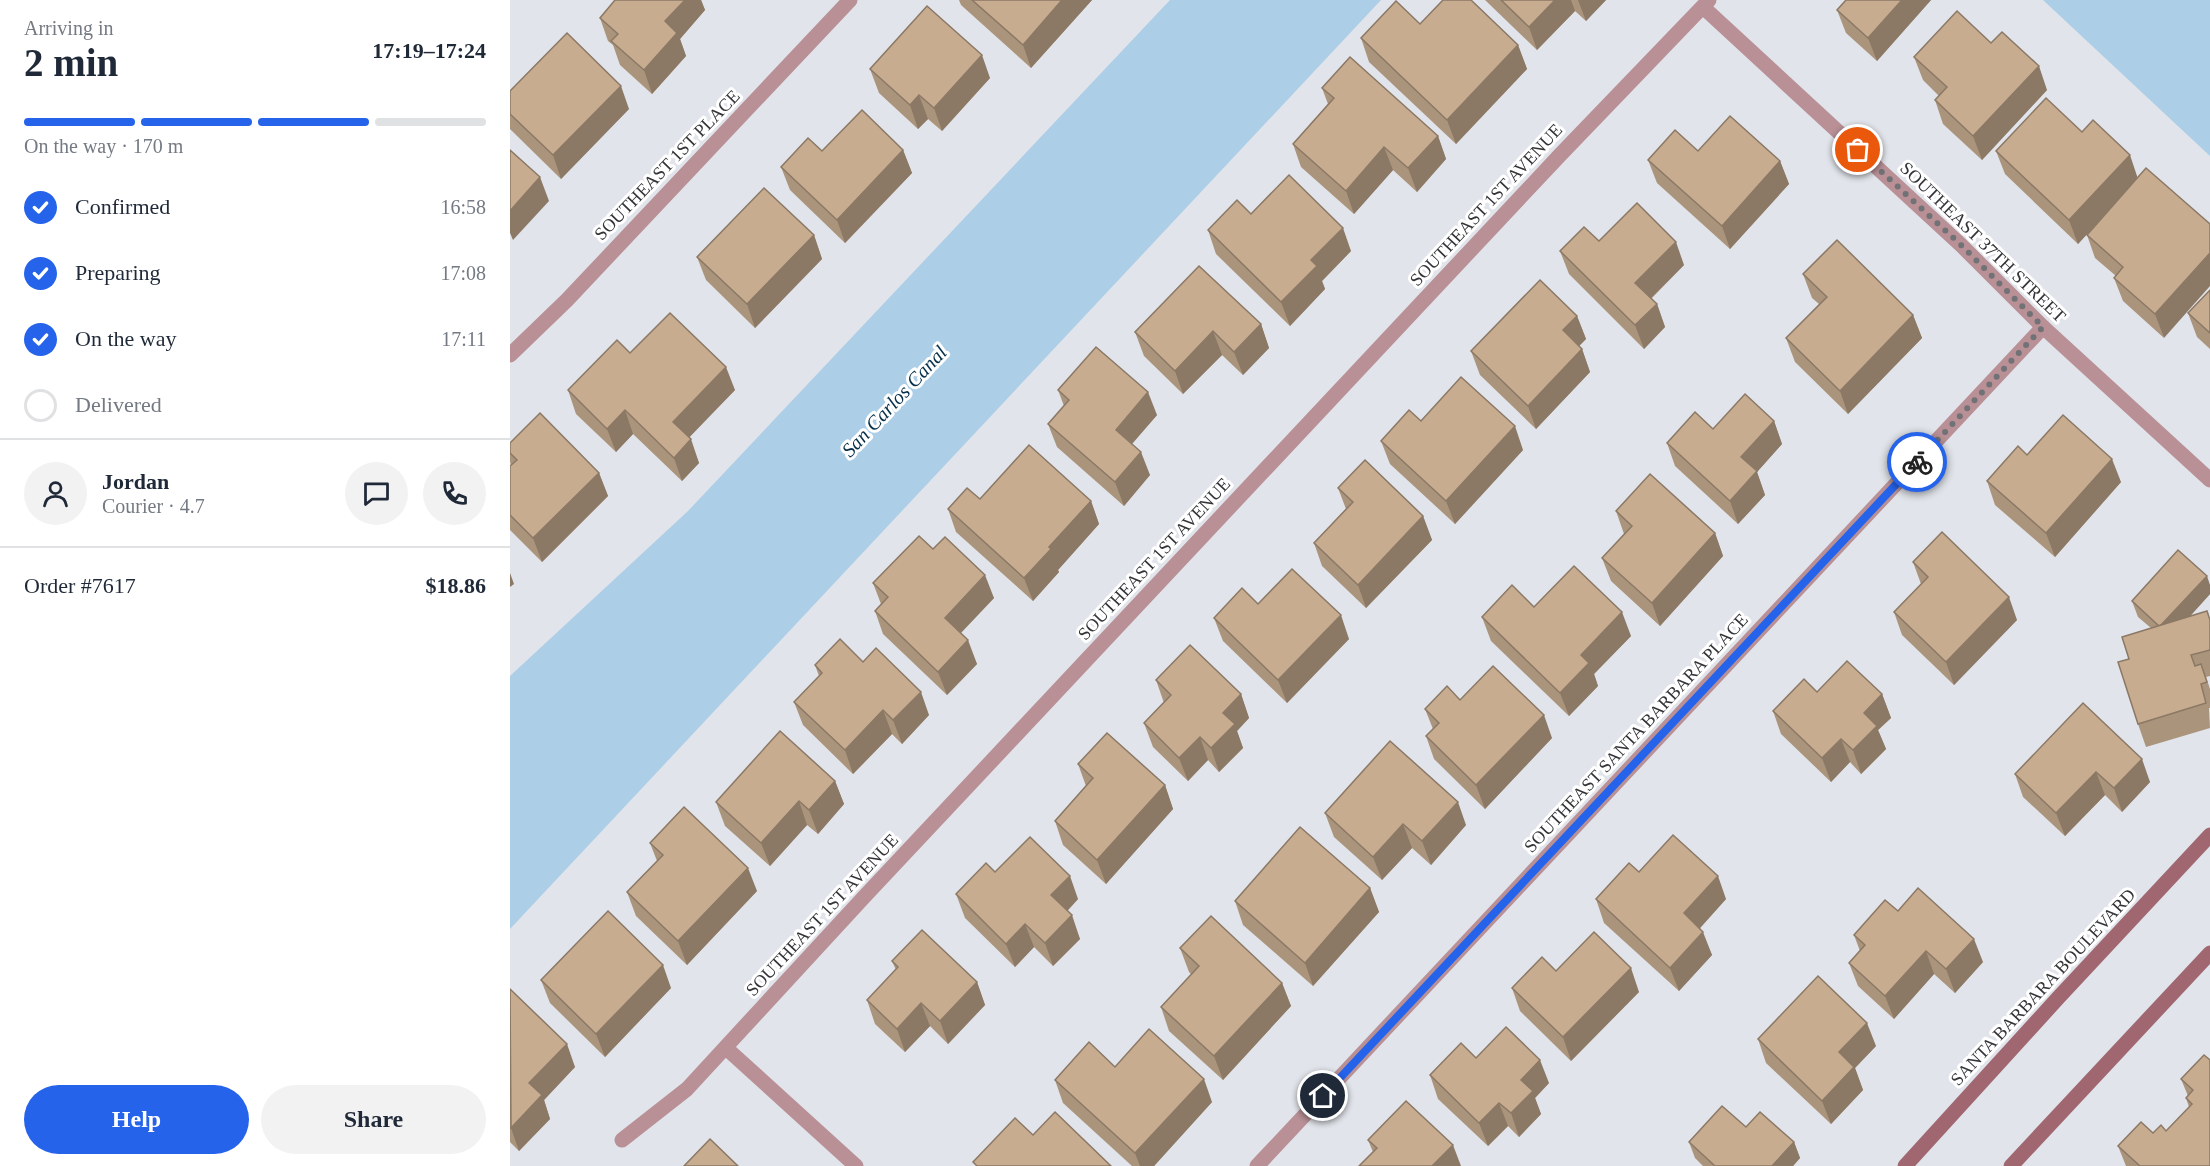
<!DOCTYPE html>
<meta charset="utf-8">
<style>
body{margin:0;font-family:"Times New Roman",serif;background:#f2f2f3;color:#1f2937;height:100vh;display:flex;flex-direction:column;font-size:22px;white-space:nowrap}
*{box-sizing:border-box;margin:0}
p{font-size:20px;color:#747a83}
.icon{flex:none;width:33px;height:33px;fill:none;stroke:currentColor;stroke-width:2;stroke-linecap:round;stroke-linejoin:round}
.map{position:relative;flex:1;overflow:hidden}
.sheet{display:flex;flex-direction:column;background:#fff;width:510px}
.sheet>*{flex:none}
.pin{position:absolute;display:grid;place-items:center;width:51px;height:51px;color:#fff;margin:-26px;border:3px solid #fff;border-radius:50%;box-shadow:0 2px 6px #0007}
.courier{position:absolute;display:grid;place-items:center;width:60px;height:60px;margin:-30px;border:4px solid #2563eb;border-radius:50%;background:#fff;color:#222;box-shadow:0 2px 8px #0007}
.headline em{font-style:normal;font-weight:800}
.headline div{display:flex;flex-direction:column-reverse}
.headline{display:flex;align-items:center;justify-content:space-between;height:102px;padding:0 24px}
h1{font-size:39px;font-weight:800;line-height:45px}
.bar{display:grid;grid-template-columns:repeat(4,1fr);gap:9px 6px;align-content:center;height:72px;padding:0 24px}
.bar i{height:8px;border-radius:4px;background:#e0e1e3}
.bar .selected{background:#2563eb}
.bar p{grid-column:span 4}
.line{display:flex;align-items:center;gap:15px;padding:0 24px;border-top:2px solid #e0e1e3}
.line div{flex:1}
.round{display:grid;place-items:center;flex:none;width:63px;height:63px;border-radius:32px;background:#f2f2f3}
ol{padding:0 24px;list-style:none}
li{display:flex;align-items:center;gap:18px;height:66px}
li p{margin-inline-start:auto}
li .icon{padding:6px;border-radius:50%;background:#2563eb;color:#fff;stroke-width:4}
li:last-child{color:#747a83}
li i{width:33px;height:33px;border:3px solid #e0e1e3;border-radius:50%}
.primary-button{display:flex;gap:12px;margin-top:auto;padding:12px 24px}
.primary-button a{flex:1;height:69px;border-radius:36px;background:#2563eb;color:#fff;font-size:24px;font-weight:800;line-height:69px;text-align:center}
.primary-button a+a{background:#f2f2f3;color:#1f2937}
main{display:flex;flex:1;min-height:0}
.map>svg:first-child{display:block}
</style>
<main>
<section class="sheet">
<div class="headline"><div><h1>2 min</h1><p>Arriving in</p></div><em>17:19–17:24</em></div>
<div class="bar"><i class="selected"></i><i class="selected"></i><i class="selected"></i><i></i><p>On the way · 170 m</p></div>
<ol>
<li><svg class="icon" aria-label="check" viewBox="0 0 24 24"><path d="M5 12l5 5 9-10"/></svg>Confirmed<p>16:58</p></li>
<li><svg class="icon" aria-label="check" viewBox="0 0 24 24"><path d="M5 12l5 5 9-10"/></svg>Preparing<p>17:08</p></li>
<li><svg class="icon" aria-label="check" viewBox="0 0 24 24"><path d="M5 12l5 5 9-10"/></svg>On the way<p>17:11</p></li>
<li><i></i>Delivered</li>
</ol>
<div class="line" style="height:108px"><a class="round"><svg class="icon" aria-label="person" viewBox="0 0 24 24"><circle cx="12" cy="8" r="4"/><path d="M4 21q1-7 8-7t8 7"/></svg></a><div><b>Jordan</b><p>Courier · 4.7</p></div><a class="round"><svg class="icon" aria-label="chat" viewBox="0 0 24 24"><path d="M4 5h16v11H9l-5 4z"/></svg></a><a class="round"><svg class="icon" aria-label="phone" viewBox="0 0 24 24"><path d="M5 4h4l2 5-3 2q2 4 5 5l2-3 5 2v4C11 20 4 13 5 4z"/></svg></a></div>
<div class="line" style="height:78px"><div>Order #7617</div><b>$18.86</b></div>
<div class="primary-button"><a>Help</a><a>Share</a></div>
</section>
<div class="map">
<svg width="1700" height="1166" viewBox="0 0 1700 1166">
<rect width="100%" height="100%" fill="#e1e4ea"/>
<g fill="#adcee7">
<polygon points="660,0 871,0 0,929 0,676 178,511"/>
<polygon points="1533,0 1700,0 1700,156"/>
</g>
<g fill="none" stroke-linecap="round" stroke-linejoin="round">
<g stroke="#b89096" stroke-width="15">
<polyline points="1193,7 1451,245 1533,327 1700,480"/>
<polyline points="0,355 57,300 340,0"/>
<polyline points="216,1048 346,1166"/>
<polyline points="112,1140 177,1089 354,897 1050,155 1199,0"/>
<polyline points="747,1166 1533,327"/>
</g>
<g stroke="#a06771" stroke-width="15">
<polyline points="1395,1166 1548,998 1700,835"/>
<polyline points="1501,1166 1700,953"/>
</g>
</g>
<g fill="#ab947c">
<polygon points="105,0 191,0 195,10 170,39 176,56 142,94 110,65 103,45 98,41 90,18"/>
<polygon points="449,0 582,0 521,68 451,5"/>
<polygon points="975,0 1096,0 1076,21 1065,11 1027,50"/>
<polygon points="1336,0 1421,0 1367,61 1336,33 1327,10"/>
<polygon points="910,24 1008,45 1017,69 946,144 859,62 851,38"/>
<polygon points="1481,43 1537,90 1472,160 1433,124 1425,100 1429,96 1413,80 1404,57"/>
<polygon points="360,69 480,78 432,131 418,119 408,129 369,93"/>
<polygon points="812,88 928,136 936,159 907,192 883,170 844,214 791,167 783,144 818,104"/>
<polygon points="0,91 119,109 51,179 0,129"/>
<polygon points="1583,120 1654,338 1613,301 1604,278 1606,276 1585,258 1577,235 1586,224 1568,244 1495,174 1486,151 1572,132"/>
<polygon points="393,150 402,173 335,243 280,190 271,167 312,151"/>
<polygon points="1188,151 1270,161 1279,184 1220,249 1147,183 1138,160"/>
<polygon points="741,214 841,251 812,281 815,289 780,326 706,254 698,230"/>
<polygon points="304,235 312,259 245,328 196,280 187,257"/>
<polygon points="1089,241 1174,265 1141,299 1147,304 1155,327 1134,349 1059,274 1050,251"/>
<polygon points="1293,274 1403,315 1412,338 1338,414 1285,362 1276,338 1309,304 1302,298"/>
<polygon points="1700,290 1700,349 1687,337 1678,313"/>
<polygon points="1067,316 1076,339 1069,346 1072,349 1080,372 1026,429 970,375 961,351"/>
<polygon points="751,324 759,348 733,375 712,355 673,394 634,356 625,332"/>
<polygon points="120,353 225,390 179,437 189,463 172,481 123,434 106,452 66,414 58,390"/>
<polygon points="548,390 647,415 622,444 640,475 614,506 547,447 538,424 554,406"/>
<polygon points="911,421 1013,450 945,524 880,464 871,441"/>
<polygon points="1264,421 1272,444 1247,472 1255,495 1228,524 1165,466 1157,443"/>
<polygon points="0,443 89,473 98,496 32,562 0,530 0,466 1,465 0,462"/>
<polygon points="1477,481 1611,482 1545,557 1485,505"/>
<polygon points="828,488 913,516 922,540 856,608 812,566 804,543 836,509"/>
<polygon points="470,499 581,501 589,524 548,570 549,572 523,601 446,532 438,509"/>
<polygon points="1106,511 1205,533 1213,556 1150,626 1101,581 1092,558 1114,534"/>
<polygon points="423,549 484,598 451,633 467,664 437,695 373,634 365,611 371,604 363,583"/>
<polygon points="1403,562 1507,620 1444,685 1392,635 1384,612 1411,584"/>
<polygon points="1700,594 1680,616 1700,619 1700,676 1696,677 1700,689 1700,708 1699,708 1700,728 1636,747 1628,724 1619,659 1641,628 1628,617 1622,601"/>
<polygon points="748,604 839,639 777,703 713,641 704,618"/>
<polygon points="1024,607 1121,636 1084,674 1088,686 1059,716 981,641 972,617"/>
<polygon points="353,662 419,715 392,744 382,734 343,774 293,725 284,702 309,676 305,665"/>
<polygon points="646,680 731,694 739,718 727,731 733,748 709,772 698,760 678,781 643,747 634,723 654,703"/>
<polygon points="1307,692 1372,694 1381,718 1368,730 1376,749 1351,774 1340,762 1321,782 1271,734 1263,711"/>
<polygon points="950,700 1042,738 975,809 924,759 916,736 923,729 915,709"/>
<polygon points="1573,703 1640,782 1612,812 1595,795 1555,836 1513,797 1505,774"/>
<polygon points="568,764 655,785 663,809 596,884 553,845 545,821 576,786"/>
<polygon points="325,781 334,804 308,834 297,825 260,866 215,826 206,802"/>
<polygon points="815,813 956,825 921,865 902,848 872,880 824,837"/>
<polygon points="140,843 247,891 177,965 126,916 117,892 147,861"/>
<polygon points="485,872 568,899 557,911 570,939 543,966 524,947 505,967 455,918 446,894"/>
<polygon points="1129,872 1216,899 1190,928 1202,955 1169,991 1094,923 1086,899"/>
<polygon points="860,888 869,912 803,986 733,925 725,901"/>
<polygon points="1344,935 1473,962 1445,993 1424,974 1384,1019 1348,986 1339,963 1350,951"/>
<polygon points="670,948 772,983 781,1006 713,1080 659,1031 651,1007 682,975 679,972"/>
<polygon points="382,961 467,982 475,1005 438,1044 420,1026 395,1052 365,1024 357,1000 386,970"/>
<polygon points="1046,971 1129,992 1061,1061 1010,1011 1002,988"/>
<polygon points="31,980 161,988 95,1057 40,1003"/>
<polygon points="0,989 65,1067 34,1100 40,1119 9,1151 0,1142"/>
<polygon points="1248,1039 1366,1046 1345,1068 1353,1090 1321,1124 1256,1063"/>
<polygon points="1694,1055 1700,1166 1616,1166 1608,1146 1656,1131 1679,1107 1676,1098 1678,1096 1671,1079"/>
<polygon points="966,1058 1039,1083 1025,1098 1031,1114 1009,1137 998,1126 978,1146 928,1099 920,1075"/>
<polygon points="605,1067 702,1102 644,1166 622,1166 553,1103 545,1080"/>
<polygon points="858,1140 951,1166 863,1152"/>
<polygon points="1179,1142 1284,1142 1290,1158 1283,1166 1193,1166 1185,1158"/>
</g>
<g fill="#8b7865">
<polygon points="175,0 191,0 195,10 170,39 176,56 142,94 134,70 155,21"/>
<polygon points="552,0 582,0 521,68 513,45"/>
<polygon points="1045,0 1061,0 1065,11 1027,50 1019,27"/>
<polygon points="1068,0 1096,0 1076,21"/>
<polygon points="1392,0 1421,0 1367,61 1358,38"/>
<polygon points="1008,45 1017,69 946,144 937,120"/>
<polygon points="472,55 480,78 432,131 424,108"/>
<polygon points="1529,66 1537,90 1472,160 1463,136"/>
<polygon points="111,86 119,109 51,179 43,155"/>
<polygon points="409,95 418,119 408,129 400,105"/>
<polygon points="928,136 936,159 907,192 898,168"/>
<polygon points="874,147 883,170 844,214 836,191"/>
<polygon points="393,150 402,173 335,243 327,220"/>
<polygon points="1620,155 1628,179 1568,244 1559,220"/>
<polygon points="1270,161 1279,184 1220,249 1212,226"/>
<polygon points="30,177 39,201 3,240 0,233 0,211"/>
<polygon points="833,228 841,251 812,281 815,289 780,326 771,302 801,260"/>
<polygon points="304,235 312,259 245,328 237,304"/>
<polygon points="1166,242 1174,265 1133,306 1125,283"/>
<polygon points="1700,253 1700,286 1654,338 1645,314"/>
<polygon points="1147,304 1155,327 1134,349 1125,325"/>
<polygon points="1403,315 1412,338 1338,414 1330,391"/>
<polygon points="1067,316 1076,339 1061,354 1053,330"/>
<polygon points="751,324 759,348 733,375 724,352"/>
<polygon points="703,331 712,355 673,394 665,371"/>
<polygon points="1072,349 1080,372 1026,429 1018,406"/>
<polygon points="216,367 225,390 171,446 163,422"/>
<polygon points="638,392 647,415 614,453 606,430"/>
<polygon points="115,410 123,434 106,452 97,429"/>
<polygon points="1264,421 1272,444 1247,472 1255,495 1228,524 1220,501 1231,457"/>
<polygon points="1005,426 1013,450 945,524 936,501"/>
<polygon points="181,439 189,463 172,481 164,458"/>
<polygon points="631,452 640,475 614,506 605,482"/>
<polygon points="1602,459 1611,482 1545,557 1536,533"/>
<polygon points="89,473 98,496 32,562 23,538"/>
<polygon points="581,501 589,524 548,570 549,572 523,601 514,578 539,547"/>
<polygon points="913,516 922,540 856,608 848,585"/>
<polygon points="1205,533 1213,556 1150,626 1142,603"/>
<polygon points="0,573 4,584 0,587"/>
<polygon points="475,575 484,598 443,641 435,618"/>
<polygon points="1697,576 1700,585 1700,594 1656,643 1650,626"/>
<polygon points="1499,597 1507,620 1444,685 1436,662"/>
<polygon points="1112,612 1121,636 1084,674 1088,686 1059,716 1050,693 1071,655"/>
<polygon points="831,615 839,639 777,703 768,680"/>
<polygon points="458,640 467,664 437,695 428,672"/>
<polygon points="411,692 419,715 392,744 383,720"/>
<polygon points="731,694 739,718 727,731 733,748 709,772 701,748 713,713"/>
<polygon points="1372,694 1381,718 1368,730 1376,749 1351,774 1343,750 1354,713"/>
<polygon points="373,710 382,734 343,774 335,750"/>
<polygon points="1034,715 1042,738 975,809 966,785"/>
<polygon points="690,737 698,760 678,781 669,758"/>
<polygon points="1331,739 1340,762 1321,782 1312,758"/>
<polygon points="1632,759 1640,782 1612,812 1604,788"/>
<polygon points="1586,772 1595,795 1555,836 1546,813"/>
<polygon points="325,781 334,804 308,834 299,810"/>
<polygon points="655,785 663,809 596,884 587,860"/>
<polygon points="289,801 297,825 260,866 251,843"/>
<polygon points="948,802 956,825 921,865 912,841"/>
<polygon points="893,824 902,848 872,880 863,857"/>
<polygon points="238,868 247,891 177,965 168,941"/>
<polygon points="560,876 568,899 550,919 541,895"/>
<polygon points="1208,876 1216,899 1182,937 1174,913"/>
<polygon points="860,888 869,912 803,986 795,963"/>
<polygon points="562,915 570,939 543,966 535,943"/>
<polygon points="515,924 524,947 505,967 496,944"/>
<polygon points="1193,932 1202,955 1169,991 1160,968"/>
<polygon points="1464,939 1473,962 1445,993 1436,969"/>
<polygon points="1416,951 1424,974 1384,1019 1375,996"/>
<polygon points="153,965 161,988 95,1057 86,1034"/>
<polygon points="1121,968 1129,992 1061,1061 1053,1037"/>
<polygon points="467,982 475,1005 438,1044 430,1021"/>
<polygon points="772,983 781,1006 713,1080 704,1056"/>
<polygon points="411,1003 420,1026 395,1052 387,1029"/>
<polygon points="1357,1023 1366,1046 1345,1068 1353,1090 1321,1124 1312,1101 1329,1052"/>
<polygon points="57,1044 65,1067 34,1100 40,1119 9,1151 1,1128 19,1083"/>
<polygon points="1030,1060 1039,1083 1025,1098 1031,1114 1009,1137 1001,1113 1011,1080"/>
<polygon points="694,1079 702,1102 644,1166 630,1166 625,1153"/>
<polygon points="989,1103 998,1126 978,1146 969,1123"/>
<polygon points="1284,1142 1290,1158 1283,1166 1262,1166"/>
<polygon points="943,1145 951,1166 922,1166"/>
</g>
<g fill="#c7ac90" stroke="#8b7865" stroke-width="1.5">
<polygon points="105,0 175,0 155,21 167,33 134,70 101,41 108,34 90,18"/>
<polygon points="462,0 552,0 513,45"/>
<polygon points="933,0 961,0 1008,45 937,120 851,38 886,1 910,24"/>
<polygon points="991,0 1045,0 1019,27"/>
<polygon points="1336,0 1392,0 1358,38 1327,10"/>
<polygon points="417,6 472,55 424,108 409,95 400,105 360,69"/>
<polygon points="1447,11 1481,43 1492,32 1529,66 1463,136 1425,100 1437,87 1404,57"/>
<polygon points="57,33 111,86 43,155 0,114 0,91"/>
<polygon points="840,57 928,136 898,168 874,147 836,191 783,144 824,98 812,88"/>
<polygon points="1536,98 1572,132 1583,120 1620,155 1559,220 1486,151"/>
<polygon points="352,110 393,150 327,220 271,167 298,138 312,151"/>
<polygon points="1220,116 1270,161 1212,226 1138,160 1165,130 1188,151"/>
<polygon points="0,150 30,177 0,211"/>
<polygon points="1636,168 1700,224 1700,253 1645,314 1604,278 1613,267 1577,235"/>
<polygon points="779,175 833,228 801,260 807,266 771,302 698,230 727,200 741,214"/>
<polygon points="254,188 304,235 237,304 187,257"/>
<polygon points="1127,203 1166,242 1125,283 1147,304 1125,325 1050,251 1074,227 1089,241"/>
<polygon points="1327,240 1403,315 1330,391 1276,338 1317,297 1293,274"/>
<polygon points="689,266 751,324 724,352 703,331 665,371 625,332"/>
<polygon points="1030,280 1067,316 1053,330 1072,349 1018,406 961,351"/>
<polygon points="1700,290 1700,333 1678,313"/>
<polygon points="160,313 216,367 163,422 181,439 164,458 115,410 97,429 58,390 107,340 120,353"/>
<polygon points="586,347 638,392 606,430 631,452 605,482 538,424 559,400 548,390"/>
<polygon points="951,377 1005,426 936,501 871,441 899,410 911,421"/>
<polygon points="1235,394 1264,421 1231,457 1247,471 1220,501 1157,443 1185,412 1203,429"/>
<polygon points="30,413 89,473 23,538 0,515 0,466 7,460 0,453 0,443"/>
<polygon points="1553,415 1602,459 1536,533 1477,481 1508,446 1517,455"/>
<polygon points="519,445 581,501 539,547 541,549 514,578 438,509 457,488 470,499"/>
<polygon points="855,460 913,516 848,585 804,543 843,502 828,488"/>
<polygon points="1140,474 1205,533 1142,603 1092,558 1122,526 1106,511"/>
<polygon points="1432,532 1499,597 1436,662 1384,612 1418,577 1403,562"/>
<polygon points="409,536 423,549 435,537 475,575 435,618 458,640 428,672 365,611 378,597 363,583"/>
<polygon points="1668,550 1697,576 1651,625 1649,626 1622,601"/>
<polygon points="1064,566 1112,612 1071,655 1079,663 1050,693 972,617 1002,585 1024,607"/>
<polygon points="782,569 831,615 768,680 704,618 732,588 748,604"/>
<polygon points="1697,611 1700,620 1700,650 1681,655 1685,666 1691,664 1697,682 1691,684 1696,703 1628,724 1608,662 1619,659 1612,637"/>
<polygon points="330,639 353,662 366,648 411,692 383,720 373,710 335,750 284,702 312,673 305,665"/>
<polygon points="680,645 731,694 713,713 725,724 701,748 690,737 669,758 634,723 661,695 646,680"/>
<polygon points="1337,661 1372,694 1354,713 1367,726 1343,750 1331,739 1312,758 1263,711 1294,679 1307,692"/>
<polygon points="983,666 1034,715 966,785 916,736 929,723 915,709 937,686 950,700"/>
<polygon points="1573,703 1632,759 1604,788 1586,772 1546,813 1505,774"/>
<polygon points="270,731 325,781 299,810 289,801 251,843 206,802"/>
<polygon points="597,733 655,785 587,860 545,821 583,778 568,764"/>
<polygon points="880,741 948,802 912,841 893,824 863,857 815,813"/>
<polygon points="174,807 238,868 168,941 117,892 153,855 140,843"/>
<polygon points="790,827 860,888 795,963 725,901"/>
<polygon points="1163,835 1208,876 1174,913 1193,932 1160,968 1086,899 1119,863 1129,872"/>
<polygon points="520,837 560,876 541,895 562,915 535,943 515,924 496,944 446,894 476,863 485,872"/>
<polygon points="1408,888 1464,939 1436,969 1416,951 1375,996 1339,963 1355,945 1344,935 1375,900 1388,911"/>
<polygon points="98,911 153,965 86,1034 31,980"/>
<polygon points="701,916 772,983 704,1056 651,1007 689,966 670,948"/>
<polygon points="412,930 467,982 430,1021 411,1003 387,1029 357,1000 388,967 382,961"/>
<polygon points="1084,932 1121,968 1053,1037 1002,988 1032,957 1046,971"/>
<polygon points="1308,976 1357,1023 1329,1052 1344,1067 1312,1101 1248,1039"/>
<polygon points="0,989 57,1044 19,1083 32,1095 1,1128"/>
<polygon points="996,1027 1030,1060 1011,1080 1023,1091 1001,1113 989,1103 969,1123 920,1075 951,1043 966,1058"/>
<polygon points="639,1029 694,1079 625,1153 545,1080 579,1042 605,1067"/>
<polygon points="1694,1055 1700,1060 1700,1166 1630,1166 1608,1146 1631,1122 1643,1133 1651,1125 1656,1131 1682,1104 1676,1098 1683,1090 1671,1079"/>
<polygon points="896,1101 943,1145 922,1166 849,1166 867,1148 858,1140"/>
<polygon points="1212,1106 1236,1127 1250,1112 1284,1142 1262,1166 1205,1166 1179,1142"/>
<polygon points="545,1112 601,1166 467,1166 463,1162 505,1118 523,1135"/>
<polygon points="200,1139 228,1166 174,1166"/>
</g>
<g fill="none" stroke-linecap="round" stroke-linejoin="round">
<polyline stroke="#707276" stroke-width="6" stroke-dasharray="0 10.8" points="1348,150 1451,245 1533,327 1407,462"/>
<polyline stroke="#2563eb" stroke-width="8" points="813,1096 1407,462"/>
</g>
<g text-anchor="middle" stroke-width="6" stroke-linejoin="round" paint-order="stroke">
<g font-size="18" fill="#333437" stroke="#fff">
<text transform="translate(157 165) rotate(-46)" y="6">SOUTHEAST 1ST PLACE</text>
<text transform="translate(976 205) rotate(-47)" y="6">SOUTHEAST 1ST AVENUE</text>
<text transform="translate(1473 242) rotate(44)" y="6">SOUTHEAST 37TH STREET</text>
<text transform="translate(644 559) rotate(-47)" y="6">SOUTHEAST 1ST AVENUE</text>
<text transform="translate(1126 733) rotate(-47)" y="6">SOUTHEAST SANTA BARBARA PLACE</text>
<text transform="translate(312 915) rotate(-47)" y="6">SOUTHEAST 1ST AVENUE</text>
<text transform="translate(1533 987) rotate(-47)" y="6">SANTA BARBARA BOULEVARD</text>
</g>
<g font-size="20" font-style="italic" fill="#06304a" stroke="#fff">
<text transform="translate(384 401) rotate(-47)" y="7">San Carlos Canal</text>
</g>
</g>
</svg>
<div class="pin" style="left:1348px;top:150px;background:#ea580c"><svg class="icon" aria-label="bag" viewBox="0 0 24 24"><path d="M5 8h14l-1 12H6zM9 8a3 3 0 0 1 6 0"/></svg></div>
<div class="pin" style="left:813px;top:1096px;background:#1f2937"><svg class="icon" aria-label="home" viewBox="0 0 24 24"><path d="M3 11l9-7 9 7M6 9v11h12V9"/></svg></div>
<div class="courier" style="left:1407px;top:462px"><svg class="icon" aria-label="bike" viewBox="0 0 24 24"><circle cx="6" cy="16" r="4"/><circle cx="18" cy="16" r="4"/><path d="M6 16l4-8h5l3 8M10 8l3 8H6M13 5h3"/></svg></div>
</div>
</main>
